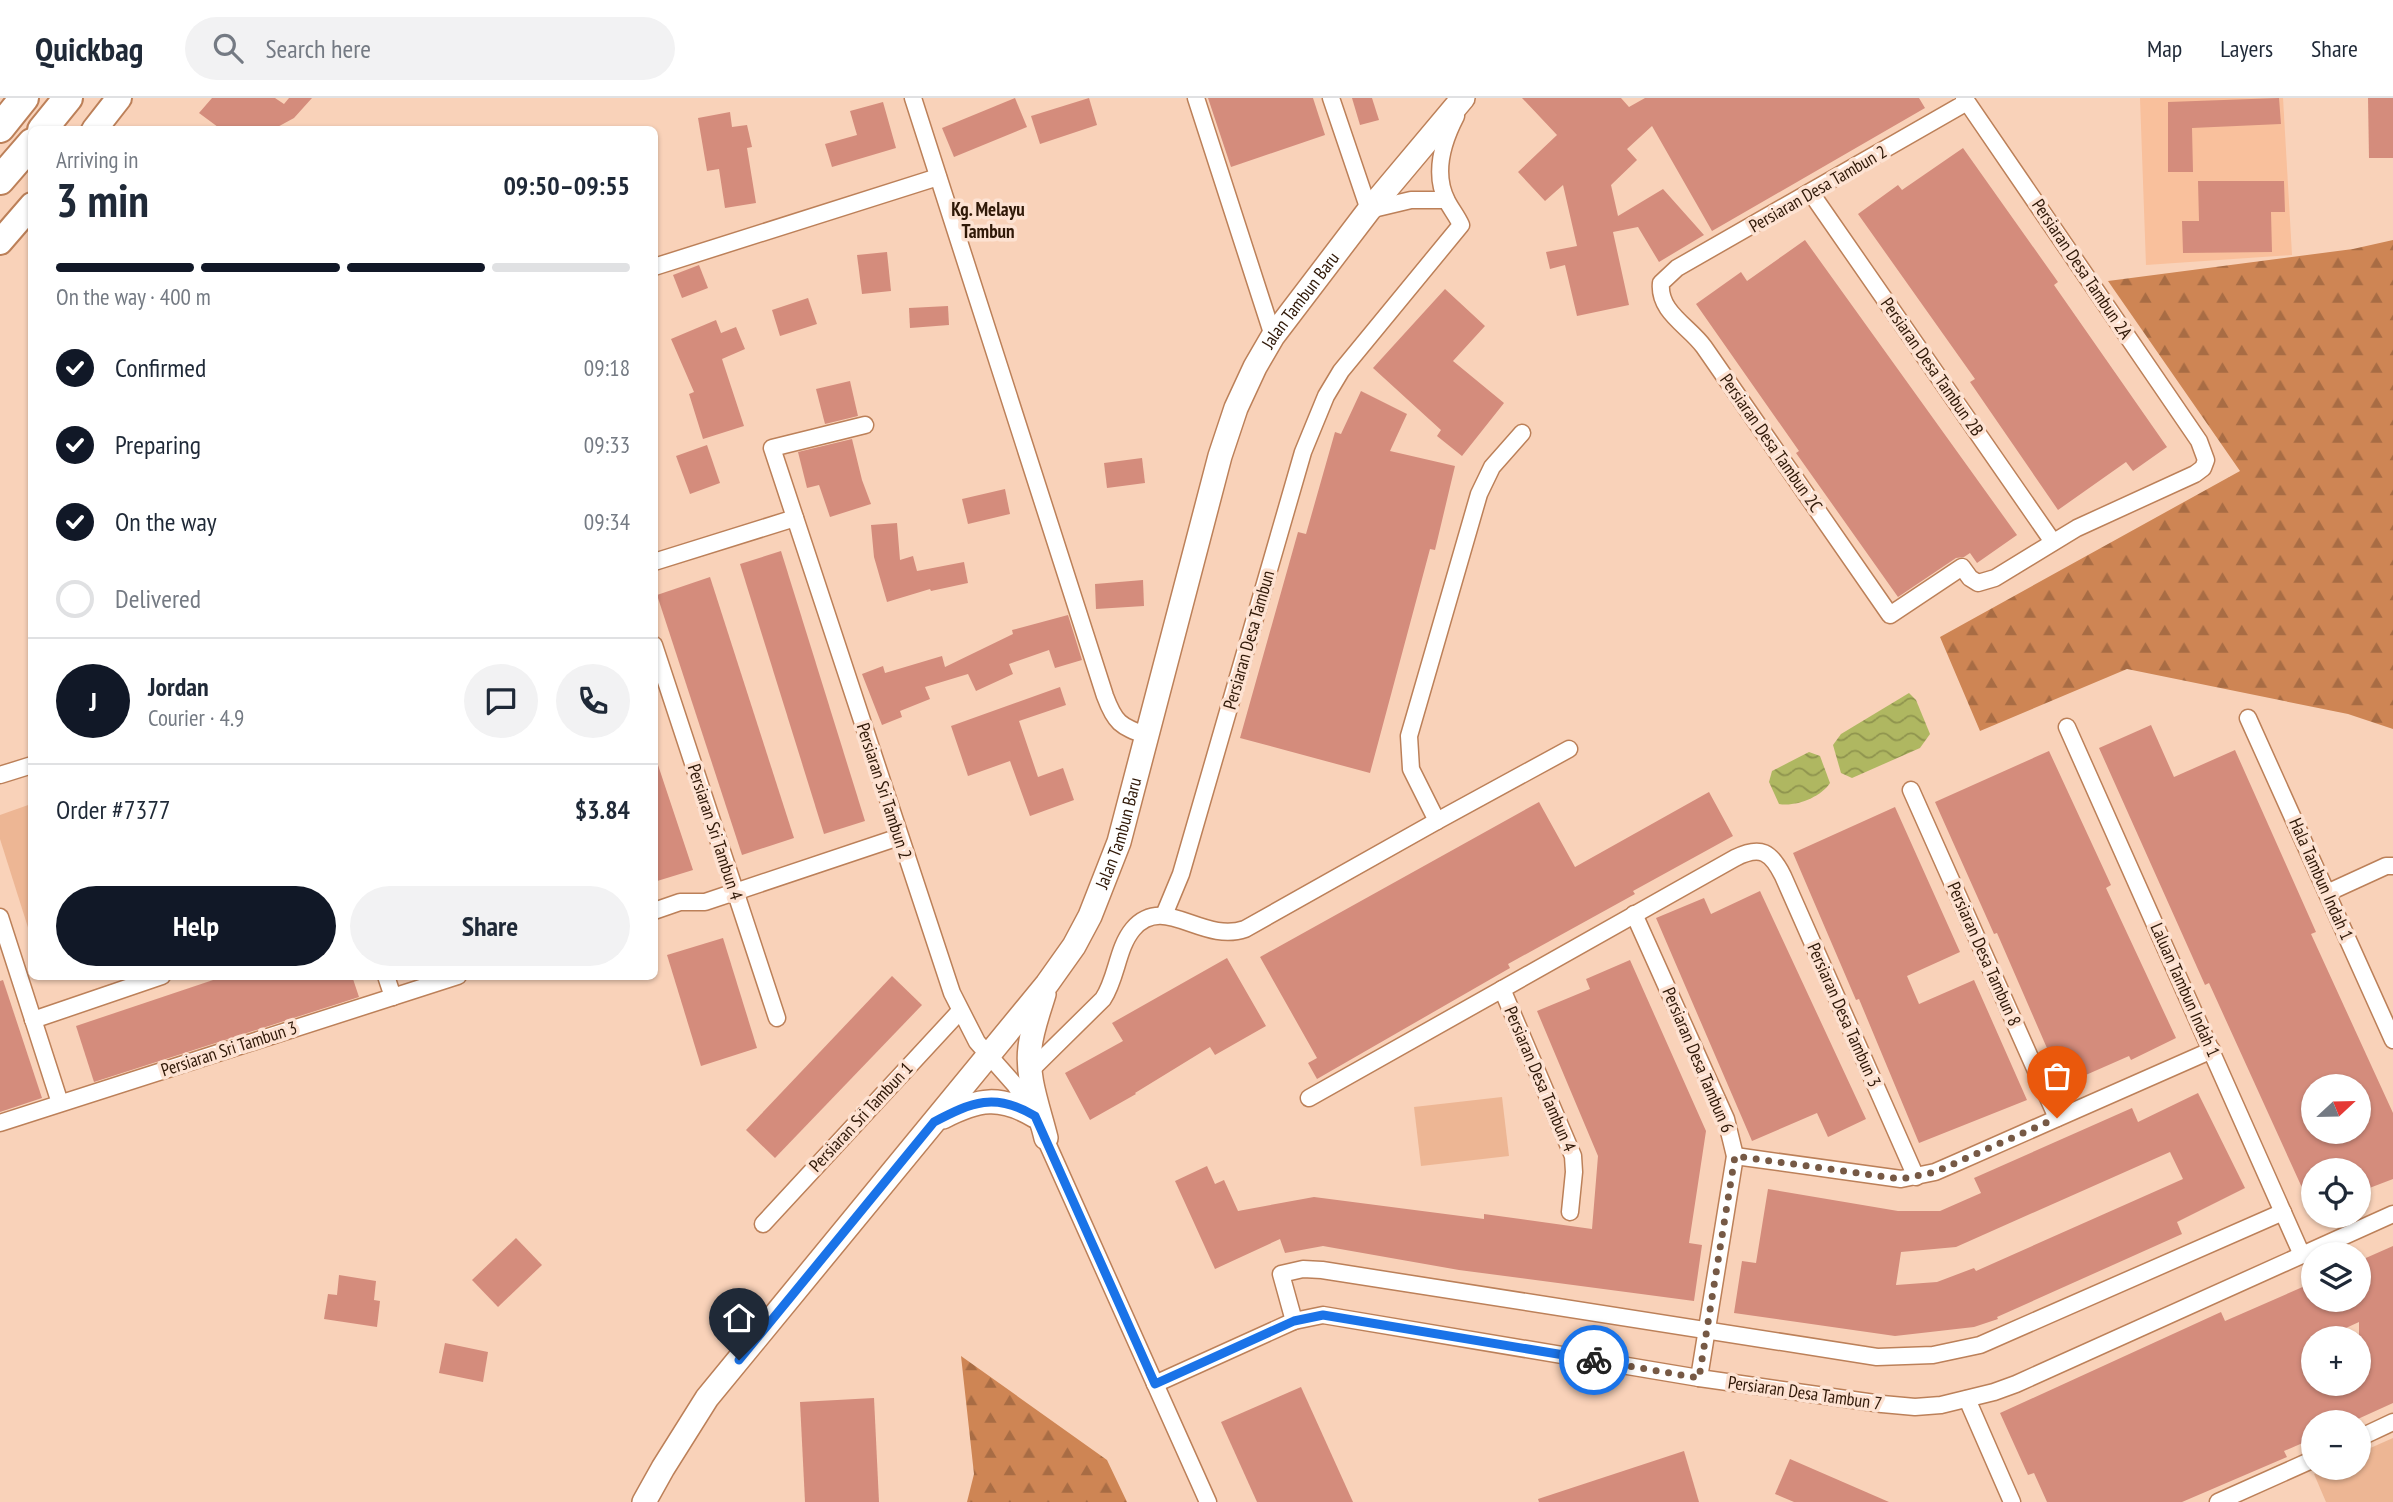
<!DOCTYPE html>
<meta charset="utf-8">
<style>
body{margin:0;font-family:"PT Sans Narrow",sans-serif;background:#f2f2f3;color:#1f2937;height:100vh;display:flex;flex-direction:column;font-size:26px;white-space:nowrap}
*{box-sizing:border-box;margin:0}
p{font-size:23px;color:#747a83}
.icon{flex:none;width:38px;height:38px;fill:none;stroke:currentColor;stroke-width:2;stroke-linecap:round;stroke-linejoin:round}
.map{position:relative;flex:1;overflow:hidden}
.sheet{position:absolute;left:28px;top:28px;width:630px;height:854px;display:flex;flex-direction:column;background:#fff;border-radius:10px;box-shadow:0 2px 5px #0004}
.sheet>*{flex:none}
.needle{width:46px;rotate:68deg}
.controls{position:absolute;left:2301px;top:976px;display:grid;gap:14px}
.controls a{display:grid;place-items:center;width:70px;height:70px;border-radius:50%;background:#fff;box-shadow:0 2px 5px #0004;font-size:35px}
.pin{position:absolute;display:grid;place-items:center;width:60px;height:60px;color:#fff;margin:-72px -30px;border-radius:50% 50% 50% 0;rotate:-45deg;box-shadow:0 0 7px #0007}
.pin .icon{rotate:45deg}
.courier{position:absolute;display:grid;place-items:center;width:70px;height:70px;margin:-35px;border:5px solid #1a73e8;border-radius:50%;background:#fff;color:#222;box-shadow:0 2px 9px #0007}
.head em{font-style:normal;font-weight:700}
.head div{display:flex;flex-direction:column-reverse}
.head{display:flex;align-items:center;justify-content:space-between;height:119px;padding:0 28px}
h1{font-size:46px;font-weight:700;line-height:52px}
.bar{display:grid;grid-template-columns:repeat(4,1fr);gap:10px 7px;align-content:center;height:84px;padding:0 28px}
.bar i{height:9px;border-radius:5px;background:#e0e1e3}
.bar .on{background:#111827}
.bar p{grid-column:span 4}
.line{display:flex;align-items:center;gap:18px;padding:0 28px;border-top:2px solid #e0e1e3}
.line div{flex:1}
.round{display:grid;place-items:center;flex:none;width:74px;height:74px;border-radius:37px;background:#f2f2f3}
ol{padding:0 28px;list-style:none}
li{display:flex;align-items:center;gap:21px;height:77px}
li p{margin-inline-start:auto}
li .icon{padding:7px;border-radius:50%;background:#111827;color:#fff;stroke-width:4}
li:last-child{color:#747a83}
li i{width:38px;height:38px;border:4px solid #e0e1e3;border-radius:50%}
.primary-button{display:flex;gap:14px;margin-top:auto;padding:14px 28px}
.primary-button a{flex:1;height:80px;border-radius:42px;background:#111827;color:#fff;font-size:28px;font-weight:700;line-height:80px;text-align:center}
.primary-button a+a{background:#f2f2f3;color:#1f2937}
header{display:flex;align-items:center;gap:42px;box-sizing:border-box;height:98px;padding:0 35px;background:#fff;border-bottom:2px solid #e0e1e3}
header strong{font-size:33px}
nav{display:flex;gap:38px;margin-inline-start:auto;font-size:24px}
.search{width:490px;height:63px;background:#f2f2f3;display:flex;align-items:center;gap:18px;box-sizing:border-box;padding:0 24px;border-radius:38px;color:#747a83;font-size:26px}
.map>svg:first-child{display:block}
</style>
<header>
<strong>Quickbag</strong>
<div class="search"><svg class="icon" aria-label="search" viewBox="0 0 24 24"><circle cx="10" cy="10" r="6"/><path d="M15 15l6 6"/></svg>Search here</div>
<nav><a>Map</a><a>Layers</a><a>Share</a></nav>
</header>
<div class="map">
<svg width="2393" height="1404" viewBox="0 0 2393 1404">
<defs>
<pattern id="forest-firs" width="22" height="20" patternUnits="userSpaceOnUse" patternTransform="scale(1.75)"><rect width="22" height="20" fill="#ce8554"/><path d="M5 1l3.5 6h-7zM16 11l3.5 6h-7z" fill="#a86c44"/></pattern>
<pattern id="water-waves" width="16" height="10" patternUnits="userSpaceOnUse" patternTransform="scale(1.75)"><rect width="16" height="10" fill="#afb761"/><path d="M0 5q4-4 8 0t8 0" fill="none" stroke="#8f944e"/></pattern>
</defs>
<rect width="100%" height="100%" fill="#f9d2b9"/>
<polygon fill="#f9c09c" points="2140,0 2283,0 2292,157 2146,167"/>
<g fill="url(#forest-firs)">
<polygon points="2393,142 2393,631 2348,616 2127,571 1980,633 1940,539 2240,373 2108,183 2353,151"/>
<polygon points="961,1258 1107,1362 1127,1404 967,1404 974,1376"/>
</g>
<g fill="#edb694">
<polygon points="31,706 32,706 31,839 0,741 0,717"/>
<polygon points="1502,999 1509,1058 1421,1068 1414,1009"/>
<polygon points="2393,1340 2393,1404 2326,1404 2314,1376 2327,1370 2359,1370 2359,1355"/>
</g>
<g fill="url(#water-waves)">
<polygon points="1909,595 1916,602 1930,636 1920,650 1852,680 1841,675 1833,647 1841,636"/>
<path d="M1809,654L1820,658L1830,685C1821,699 1796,709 1779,706L1769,684L1772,673Z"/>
</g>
<g fill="#d48c7c" fill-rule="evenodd">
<polygon points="212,0 275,0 284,6 289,0 312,0 294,20 272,32 222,32 199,15"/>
<polygon points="1015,0 1027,29 954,59 942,30"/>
<polygon points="1089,0 1097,27 1040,46 1031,18"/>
<polygon points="1208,0 1313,0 1325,37 1231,69"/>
<polygon points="1352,0 1372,0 1379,22 1360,27"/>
<polygon points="1522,0 1621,0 1629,9 1645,0 1919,0 1925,10 1712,133 1652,28 1627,51 1637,62 1611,87 1618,118 1663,91 1704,137 1659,164 1638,129 1613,134 1629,207 1577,218 1565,167 1550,171 1546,154 1577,148 1563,87 1545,103 1518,74 1557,37"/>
<polygon points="2279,0 2281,26 2192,30 2193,74 2168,74 2168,4"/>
<polygon points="2368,0 2393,0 2393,60 2369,60"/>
<polygon points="883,4 896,50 832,69 825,46 857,37 850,13"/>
<polygon points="730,14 732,29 747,27 752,49 747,50 756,105 725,110 719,71 707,73 698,20"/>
<polygon points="1963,50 2058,184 2054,187 2167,349 2133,373 2126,364 2058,412 1970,284 1975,281 1858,116 1898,87 1902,92"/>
<polygon points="2198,83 2284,83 2285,114 2271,114 2272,154 2183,155 2182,123 2199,123"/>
<polygon points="1805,142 2017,437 1977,465 1970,455 1964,459 1956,460 1898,499 1796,355 1799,353 1696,206 1741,174 1747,183"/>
<polygon points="887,154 891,193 862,196 857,157"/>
<polygon points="699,167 708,190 682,200 673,177"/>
<polygon points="1445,191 1485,228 1453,263 1504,305 1462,358 1437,338 1441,332 1373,270"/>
<polygon points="808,200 817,226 780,238 772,212"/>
<polygon points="948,208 949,227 910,230 909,210"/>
<polygon points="716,222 721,235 736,229 745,251 722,261 744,328 703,341 689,296 694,294 671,241"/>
<polygon points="850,283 858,318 825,326 816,291"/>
<polygon points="1361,293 1407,316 1390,353 1455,368 1435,452 1430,451 1370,675 1240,640 1298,434 1306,436 1335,334 1341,336"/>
<polygon points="852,341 862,382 871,406 830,419 819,387 807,390 798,354"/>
<polygon points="707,347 720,385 690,396 676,358"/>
<polygon points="1142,360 1145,385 1107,390 1104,365"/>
<polygon points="1005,391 1010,416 968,426 962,401"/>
<polygon points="897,425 900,462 913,458 917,473 964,464 968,485 931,493 930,491 887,504 874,459 871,427"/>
<polygon points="781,453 865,723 824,736 740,466"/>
<polygon points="710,479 794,740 742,757 657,497"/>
<polygon points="1143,482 1144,508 1096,511 1095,486"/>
<polygon points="1068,517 1082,562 1055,570 1049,552 1009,566 1013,576 976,593 968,576 925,589 930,601 900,613 902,619 882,627 862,576 883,568 885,575 942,558 945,569 1013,536 1012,532"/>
<polygon points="1060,589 1066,607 1019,623 1038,679 1063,670 1074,702 1030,718 1010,663 968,678 951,628"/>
<path d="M2151,627L2174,679L2235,652L2316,834L2311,836L2393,1015V1081L2359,1094V1073H2314V1116L2209,885L2205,887L2099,650ZM2314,989H2359V1034H2314Z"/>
<polygon points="2049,653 2111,787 2106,790 2176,940 2131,962 2129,958 2063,987 1997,835 1994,836 1935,704"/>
<polygon points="654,664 657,664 693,772 654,784"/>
<polygon points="1709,694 1733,738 1633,793 1635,796 1508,866 1510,870 1317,981 1308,965 1317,960 1260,859 1539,704 1575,769"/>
<polygon points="1895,709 1960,854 1907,878 1919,906 1974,882 2027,1002 1919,1045 1859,901 1856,902 1793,755"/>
<polygon points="1760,793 1866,1021 1828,1039 1817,1015 1752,1043 1656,820 1704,800 1711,816"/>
<polygon points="723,840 757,950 701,968 667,857"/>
<polygon points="1227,860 1266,928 1215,957 1210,949 1135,995 1136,996 1090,1022 1065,975 1123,943 1112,925"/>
<polygon points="1630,862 1706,1033 1689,1145 1702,1147 1694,1203 1459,1172 1323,1148 1285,1155 1280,1141 1215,1171 1175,1083 1207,1068 1215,1086 1224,1082 1238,1113 1314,1099 1484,1121 1484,1116 1592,1131 1598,1058 1537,913 1590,891 1586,881"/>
<polygon points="225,878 352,878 359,899 94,984 76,928"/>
<polygon points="892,878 922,907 775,1060 746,1032"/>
<polygon points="3,882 42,1000 0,1014 0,883"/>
<path d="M2198,995L2245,1090L2177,1124L2182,1136L1997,1219L1998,1221L1974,1229L1895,1238L1734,1215L1742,1163L1756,1165L1768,1091L1898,1113H1940L1981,1095L1974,1080L2132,1010L2138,1024ZM2170,1054L2183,1081L1976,1173L1974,1170L1937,1184L1896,1187L1901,1154L1956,1149Z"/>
<polygon points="516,1140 542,1167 498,1209 472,1182"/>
<path d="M2393,1148V1305L2349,1325H2314V1340L2284,1353L2287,1359L2182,1404H2047L2034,1375L2028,1377L2000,1315L2221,1214L2225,1223L2314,1184V1202H2359V1163ZM2359,1224V1286H2314V1241H2322Z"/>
<polygon points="339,1177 376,1183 374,1202 380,1203 377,1229 324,1221 328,1196 337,1197"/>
<polygon points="445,1245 488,1254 483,1284 439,1275"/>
<polygon points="1301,1289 1353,1404 1257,1404 1221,1324"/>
<polygon points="874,1300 879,1404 805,1404 800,1304"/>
<polygon points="1684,1353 1699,1404 1539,1404 1538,1401"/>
<polygon points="1790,1361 1889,1404 1794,1404 1775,1396"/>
</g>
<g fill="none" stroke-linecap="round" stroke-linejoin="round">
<g stroke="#bc8059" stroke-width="19">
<g id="street">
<path d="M913,0L1105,598C1115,625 1120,628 1147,638"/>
<polyline points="1196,0 1273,238"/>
<polyline points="1331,0 1369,112 1411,102 1446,102"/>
<path d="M1964,0L1967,4L2199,343L2206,362L2203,370L2195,376L2077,430L1995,480L1978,485L1970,480L1962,469L1890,517L1704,249C1689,228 1658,214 1661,185L1677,170L1967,4"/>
<polyline points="1811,95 2053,444"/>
<polyline points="654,169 938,79"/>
<polyline points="865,327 772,350 952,895 977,944 1015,987 1035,1018 1208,1404"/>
<polyline points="654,464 795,420"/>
<polyline points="654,547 777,920"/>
<polyline points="2248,620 2393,942"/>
<polyline points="2067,629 2302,1157"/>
<polyline points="0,677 32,667"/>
<polyline points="1911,692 2057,1020"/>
<polyline points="1437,723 1411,671 1409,638 1479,396 1492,369 1522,335"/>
<polyline points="2327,795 2386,768 2393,768"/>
<polyline points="654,813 680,804 705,804 899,739"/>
<polyline points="1634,816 1726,1021 1735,1058 1699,1280"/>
<path d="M1164,817L1181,776L1303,354L1326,298L1341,273L1461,127C1457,118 1451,111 1447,103C1433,76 1443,43 1456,18"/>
<polyline points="0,819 60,1005"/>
<polyline points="386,878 393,899"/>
<polyline points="1502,891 1573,1058 1574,1074 1570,1114"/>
<polyline points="33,922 162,878"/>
<path d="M1030,973L1103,901C1117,880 1117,850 1133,831C1164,795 1202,846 1245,831L1437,723L1569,651"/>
<path d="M1309,1000L1735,760C1761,747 1771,754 1783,778L1916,1079"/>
<polyline points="0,1025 458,878"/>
<polyline points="1735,1058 1901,1081 1935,1074 1958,1064 2212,952"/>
<polyline points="763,1126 960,913"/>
<polyline points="1294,1223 1281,1176 1303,1171 1322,1172 1877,1259 1933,1257 1980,1247 2283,1114"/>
<polyline points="1155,1286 1294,1223 1323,1217 1699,1280 1882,1306 1915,1309 1941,1307 1994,1294 2016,1286 2393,1116"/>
<polyline points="1967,1301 2012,1404"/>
<polyline points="2359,1340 2393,1324"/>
<polyline points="2218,1404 2314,1361"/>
</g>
</g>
<g stroke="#bc8059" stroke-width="26">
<g id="secondary">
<path d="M1044,896C1039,913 1032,931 1030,949C1026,979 1039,1011 1046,1040"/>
<path d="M943,1019C978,1001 1000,997 1035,1018"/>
<path id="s1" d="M644,1404L663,1370L707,1300L1047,886L1074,848L1090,818L1119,744L1220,358L1236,310L1255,269L1273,238L1369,112L1463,0"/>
</g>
</g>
<g stroke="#bc8059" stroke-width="28">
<g id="primary">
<polyline points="94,32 119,0"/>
<polyline points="0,144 32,107"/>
</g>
</g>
<g stroke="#bc8059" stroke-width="32">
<g id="highway">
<polyline points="0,30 24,0"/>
<polyline points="42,32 68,0"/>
<polyline points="0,82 32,45"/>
</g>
</g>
<use href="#street" stroke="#fff" stroke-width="16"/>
<use href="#secondary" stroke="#fff" stroke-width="23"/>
<use href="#primary" stroke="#fff" stroke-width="24"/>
<use href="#highway" stroke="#fff" stroke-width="28"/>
</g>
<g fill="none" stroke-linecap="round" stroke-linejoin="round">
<polyline stroke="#765945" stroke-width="7" stroke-dasharray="0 12.6" points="1594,1262 1699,1280 1735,1058 1901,1081 1935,1074 2057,1020"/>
<path stroke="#1a73e8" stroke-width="9" d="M739,1262L934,1024C972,1004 995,994 1035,1018L1155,1286L1294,1223L1323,1217L1594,1262"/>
</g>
<g text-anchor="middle" stroke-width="7" stroke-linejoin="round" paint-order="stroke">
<g font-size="18" fill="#2f1807" stroke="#fde2d2">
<text transform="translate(1818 91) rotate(-30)" y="6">Persiaran Desa Tambun 2</text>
<text transform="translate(2082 171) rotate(56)" y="6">Persiaran Desa Tambun 2A</text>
<text dy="6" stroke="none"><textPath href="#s1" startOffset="1393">Jalan Tambun Baru</textPath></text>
<text transform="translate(1932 269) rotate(55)" y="6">Persiaran Desa Tambun 2B</text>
<text transform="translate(1771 345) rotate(55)" y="6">Persiaran Desa Tambun 2C</text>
<text transform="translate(1249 542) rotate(-74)" y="6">Persiaran Desa Tambun</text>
<text transform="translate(884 693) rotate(72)" y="6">Persiaran Sri Tambun 2</text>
<text transform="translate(715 734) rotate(72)" y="6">Persiaran Sri Tambun 4</text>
<text dy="6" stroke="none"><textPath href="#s1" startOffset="826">Jalan Tambun Baru</textPath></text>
<text transform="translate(2321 781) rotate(66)" y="6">Hala Tambun Indah 1</text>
<text transform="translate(1984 856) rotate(66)" y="6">Persiaran Desa Tambun 8</text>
<text transform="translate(2185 892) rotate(66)" y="6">Laluan Tambun Indah 1</text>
<text transform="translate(1844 917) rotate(66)" y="6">Persiaran Desa Tambun 3</text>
<text transform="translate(229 951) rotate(-18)" y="6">Persiaran Sri Tambun 3</text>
<text transform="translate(1698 962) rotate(67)" y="6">Persiaran Desa Tambun 6</text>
<text transform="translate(1540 981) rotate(67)" y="6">Persiaran Desa Tambun 4</text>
<text transform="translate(861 1019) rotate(-47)" y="6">Persiaran Sri Tambun 1</text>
<text transform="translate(1805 1295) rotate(8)" y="6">Persiaran Desa Tambun 7</text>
</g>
<g font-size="19" font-weight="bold" fill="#2f1807" stroke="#fde2d2">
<text x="988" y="118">Kg. Melayu<tspan x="988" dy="22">Tambun</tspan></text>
</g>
</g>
</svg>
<div class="controls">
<a><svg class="needle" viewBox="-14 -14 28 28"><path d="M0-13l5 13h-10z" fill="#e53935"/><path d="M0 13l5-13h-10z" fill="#747a83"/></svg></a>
<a><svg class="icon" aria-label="locate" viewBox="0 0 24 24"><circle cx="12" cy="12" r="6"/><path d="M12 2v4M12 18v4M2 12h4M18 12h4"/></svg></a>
<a><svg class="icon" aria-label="layers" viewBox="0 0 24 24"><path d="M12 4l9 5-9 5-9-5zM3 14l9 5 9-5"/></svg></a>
<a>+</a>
<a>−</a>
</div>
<div class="pin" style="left:2057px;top:1020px;background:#ea580c"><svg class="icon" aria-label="bag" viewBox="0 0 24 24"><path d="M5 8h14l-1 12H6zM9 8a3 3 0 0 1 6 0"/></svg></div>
<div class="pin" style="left:739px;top:1262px;background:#1f2937"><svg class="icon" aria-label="home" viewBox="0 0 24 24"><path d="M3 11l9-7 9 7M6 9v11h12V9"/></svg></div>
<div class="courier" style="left:1594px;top:1262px"><svg class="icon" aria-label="bike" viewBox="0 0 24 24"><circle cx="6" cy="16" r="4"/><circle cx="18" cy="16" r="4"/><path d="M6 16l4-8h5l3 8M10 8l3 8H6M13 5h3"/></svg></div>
<section class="sheet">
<div class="head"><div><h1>3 min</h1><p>Arriving in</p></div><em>09:50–09:55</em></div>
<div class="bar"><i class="on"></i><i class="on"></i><i class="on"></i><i></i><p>On the way · 400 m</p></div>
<ol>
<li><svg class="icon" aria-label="check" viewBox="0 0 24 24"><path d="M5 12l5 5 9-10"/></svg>Confirmed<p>09:18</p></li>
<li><svg class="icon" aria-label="check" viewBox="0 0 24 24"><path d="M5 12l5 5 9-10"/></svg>Preparing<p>09:33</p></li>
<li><svg class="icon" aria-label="check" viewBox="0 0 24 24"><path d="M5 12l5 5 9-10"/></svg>On the way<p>09:34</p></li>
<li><i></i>Delivered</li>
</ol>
<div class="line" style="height:126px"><b class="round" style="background:#111827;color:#fff">J</b><div><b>Jordan</b><p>Courier · 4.9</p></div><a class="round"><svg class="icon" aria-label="chat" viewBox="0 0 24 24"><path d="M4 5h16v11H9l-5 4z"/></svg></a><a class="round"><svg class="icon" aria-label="phone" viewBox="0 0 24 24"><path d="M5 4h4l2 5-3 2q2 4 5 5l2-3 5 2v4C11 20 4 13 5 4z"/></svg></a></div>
<div class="line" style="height:91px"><div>Order #7377</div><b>$3.84</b></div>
<div class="primary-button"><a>Help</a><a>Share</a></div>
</section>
</div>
